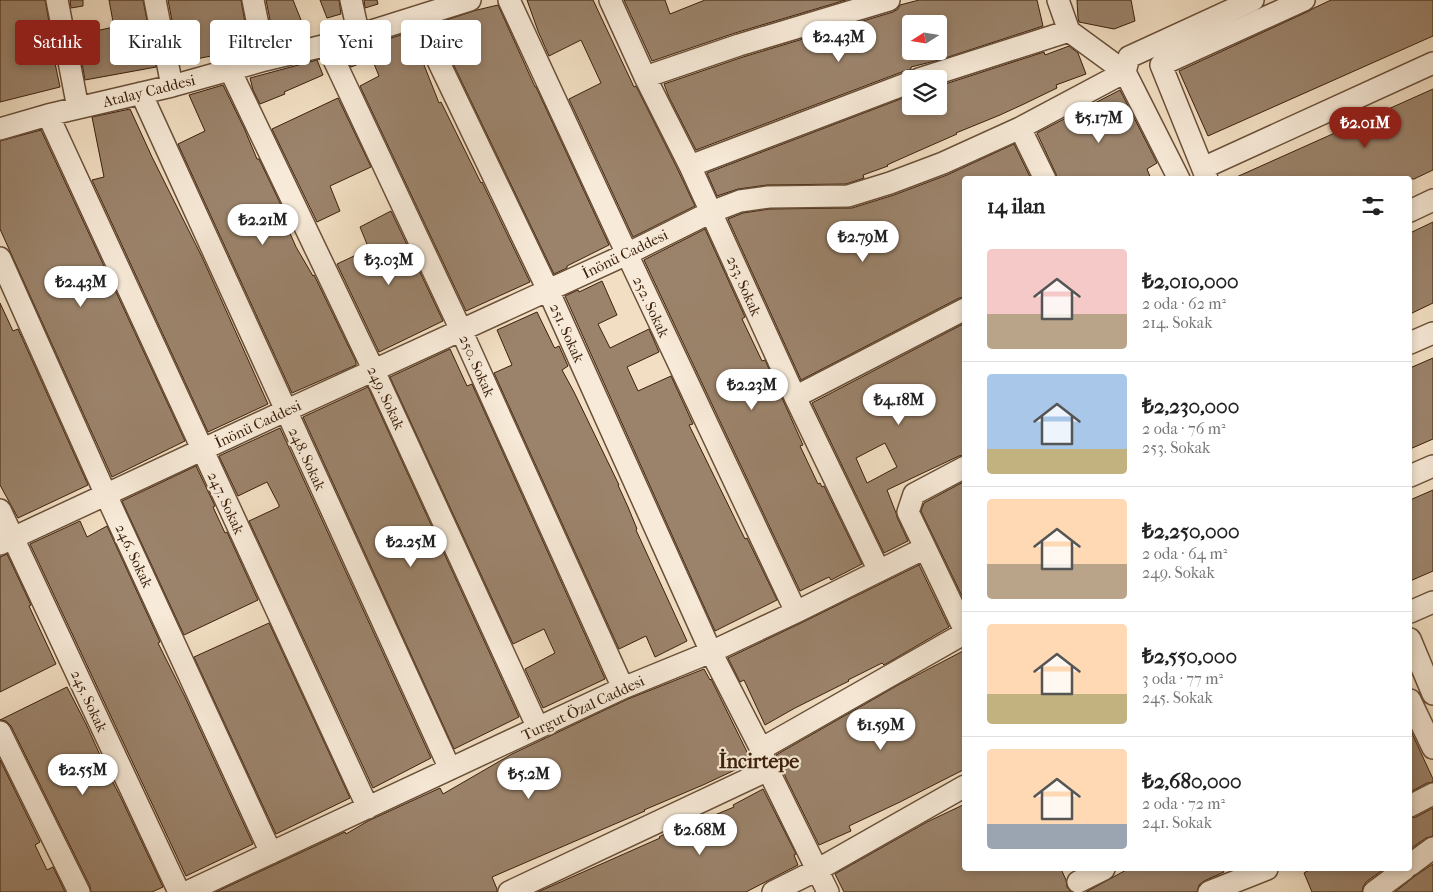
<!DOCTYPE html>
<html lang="tr">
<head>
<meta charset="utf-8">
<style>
  :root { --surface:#fff; --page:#f6f6f6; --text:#222; --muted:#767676; --line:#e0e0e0; --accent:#8f2418 }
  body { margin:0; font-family:"IM FELL French Canon",serif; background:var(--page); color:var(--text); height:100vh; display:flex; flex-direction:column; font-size:19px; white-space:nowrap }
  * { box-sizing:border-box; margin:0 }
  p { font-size:16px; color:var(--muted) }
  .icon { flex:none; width:28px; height:28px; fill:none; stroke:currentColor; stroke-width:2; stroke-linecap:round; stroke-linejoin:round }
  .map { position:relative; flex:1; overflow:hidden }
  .details { position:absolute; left:962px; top:176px; width:450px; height:695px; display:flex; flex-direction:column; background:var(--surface); border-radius:5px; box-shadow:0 2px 8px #0003 }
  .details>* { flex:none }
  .banner { position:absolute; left:15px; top:20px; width:475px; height:45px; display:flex; gap:10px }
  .needle { width:32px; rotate:258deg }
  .fabs { position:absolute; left:902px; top:15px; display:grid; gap:10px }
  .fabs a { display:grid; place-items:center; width:45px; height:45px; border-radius:5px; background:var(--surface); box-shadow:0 2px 8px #0003; font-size:25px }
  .price { position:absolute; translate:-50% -42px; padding:0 11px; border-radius:18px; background:#fff; color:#222; font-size:16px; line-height:32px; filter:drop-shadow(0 1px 2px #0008) }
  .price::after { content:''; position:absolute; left:50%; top:30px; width:15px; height:11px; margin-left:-8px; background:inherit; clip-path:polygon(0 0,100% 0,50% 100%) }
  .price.active { background:var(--accent); color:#fff }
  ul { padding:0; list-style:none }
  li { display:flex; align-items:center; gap:15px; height:125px; padding:0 25px }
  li+li { border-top:1px solid var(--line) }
  li span { display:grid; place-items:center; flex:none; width:140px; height:100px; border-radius:5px; color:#555 }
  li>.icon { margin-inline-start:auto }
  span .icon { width:60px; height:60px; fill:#fffc; stroke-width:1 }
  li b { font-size:21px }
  h2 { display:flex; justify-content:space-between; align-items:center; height:60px; padding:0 25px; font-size:21px }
  .chip { padding:0 18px; border-radius:5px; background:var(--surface); box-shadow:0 2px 8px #0003; font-size:18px; line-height:45px }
  .chip.active { background:var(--accent); color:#fff }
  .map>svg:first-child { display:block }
  .building { fill:#9b836b; stroke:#3c200b; fill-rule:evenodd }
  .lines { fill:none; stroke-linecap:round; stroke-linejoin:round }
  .minor-casing { stroke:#6a5039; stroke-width:24 }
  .minor { stroke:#f7ead8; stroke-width:21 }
  .labels { text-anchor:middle; stroke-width:4.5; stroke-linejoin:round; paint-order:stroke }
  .street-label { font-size:15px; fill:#3c200b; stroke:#f7ead8 }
  .district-label { font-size:20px; font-weight:bold; fill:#3c200b; stroke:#f7ead8 }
</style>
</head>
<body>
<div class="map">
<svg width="1433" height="892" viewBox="0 0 1433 892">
  <rect width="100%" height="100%" fill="#f2dfc3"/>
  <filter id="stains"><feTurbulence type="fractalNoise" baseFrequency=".004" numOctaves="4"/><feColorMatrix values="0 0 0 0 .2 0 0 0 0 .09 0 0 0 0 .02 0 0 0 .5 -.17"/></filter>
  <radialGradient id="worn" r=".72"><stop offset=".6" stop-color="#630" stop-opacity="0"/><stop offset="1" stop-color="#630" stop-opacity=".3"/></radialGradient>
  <path class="building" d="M0 0H45L54 49H52L60 87 0 102Z
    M70 0H83V6L71 8Z
    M109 0H143L156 67 85 80 77 35 114 27Z
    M168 0H241L250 51 228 56 227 53 180 62Z
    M266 0H293L305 30 274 40Z
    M320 0H339L341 14 327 18Z
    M364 0H377L378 4 365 8Z
    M527 0H593L634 87 636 86 676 166 695 206 633 237 569 99 601 83 581 40 549 56 538 31Z
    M624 0H665L670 14 705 0H846L735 33 652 61Z
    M919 0H1037L1043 26 939 60 911 67V70H907L696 150 669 97 664 84 743 57 893 12 898 9 900 5ZM911 24H939V51H911Z
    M1077 0H1131L1135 21 1114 29 1079 22 1078 18Z
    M1331 0H1433V36L1208 136 1179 71 1309 11 1314 8Z
    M498 5 535 87H536L609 245 567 266V268L554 274 434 24 477 10Z
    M407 33 424 65 439 103 441 102 481 183 482 182 530 282 466 311 360 86 379 76 372 59 351 67 344 53Z
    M1069 46 1078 53 1086 74 1056 85 1057 88 1024 104 1000 115 956 133 957 134 907 156 887 165 888 166 863 175 864 178 846 184 767 185 738 189 717 196 707 173 911 95V106H939V86L1044 52 1045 55Z
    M317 60 323 75 284 92 285 94 260 104 253 90 250 78Z
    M223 85 244 128 257 159H259L293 230 289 231 296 247 313 276 314 275 356 362V365L292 393 178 144 205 131 189 95Z
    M1433 89V170L1414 179H1232Z
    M1120 90 1157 163 1147 169 1151 179H1057L1056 174 1037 133Z
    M338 98 371 167 330 186 340 211 317 222 272 129Z
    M130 109 152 157 202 257 268 404 208 432 92 180 104 177 92 117Z
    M41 130 185 441 112 477 0 229V141Z
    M1014 144 1031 179H965V297L959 298 801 380 728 219 743 213 770 209 852 208 894 195 947 175Z
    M391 211 443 321 379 352 337 264 369 249 360 227Z
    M1433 222V303L1410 314V233Z
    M705 229 745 317 742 319 762 361 765 360 803 445 800 446 818 484 820 483 822 487 824 486 862 564 831 580 829 577 800 591 644 260Z
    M602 281 617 315 598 324 610 348 649 329 659 352 627 367 638 391 671 376 693 424 689 425 739 527 745 539 747 538 777 600 715 631 565 296 578 290 579 292Z
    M0 303 13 331 18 329 88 485 18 518 0 485Z
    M537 312 554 347 555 348 559 346 568 366 562 370 574 392 619 485H618L628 507 637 529 636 530 687 641 655 657 646 636 619 649 494 373 512 365 497 330Z
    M965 323V455L959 456 887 490 896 513 897 517 908 541 884 553 812 403ZM885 443 897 467 867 483 856 458Z
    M450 349 467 386 472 384 605 679 543 708 525 669 555 653 544 629 513 644 390 377Z
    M1433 358V439L1410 449V368Z
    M368 387 519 717 454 749 303 417Z
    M280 428 431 758 373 788 249 521 279 507V505L267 482 238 496 219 456Z
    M196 466 215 506 213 507 225 533 227 532 258 600 184 635 122 501Z
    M965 481V602L921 511 924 503Z
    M1433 490V571L1410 581V500Z
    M80 521 87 537 107 526 160 642 158 643 185 697 253 844 186 876 30 544Z
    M7 554 31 605 29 606 56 664 0 692V557Z
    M919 565 949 627 884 665 882 663 848 680 849 681 795 708 765 725 744 680 740 682 728 658 801 623Z
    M269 623 350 798 276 834 194 657Z
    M965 647V769L900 802 849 826 851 831 819 845 786 778 776 755 900 684 963 651 962 649Z
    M704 669 710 680 711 679 752 762 703 785 644 810 645 811 492 877 497 889V892H216L345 832 346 834 368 821 440 788 443 794 512 754 628 699Z
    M67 687 86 724 100 755H99L121 798 163 887 152 892H91L90 886 11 726 6 721 0 720Z
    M1410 729 1433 779V782L1427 783 1410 792Z
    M0 760 40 842 35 845 47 870 53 867 65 892H0Z
    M763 789 796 854 794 855 798 865 746 892H538L660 838 659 837 678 827V828L709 815 710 817 734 807 733 805Z
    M965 804V869H1061L1066 880 1067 887 1071 892H844L835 874 927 822Z
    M1433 808V836L1426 838 1410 849V818L1416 817Z
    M1433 864V892H1395L1415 876Z
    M1128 869H1222L1224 872 1204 881 1199 885 1197 892H1086Z
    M1311 869H1384L1366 882 1363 887 1362 892H1312L1304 873Z"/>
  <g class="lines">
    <defs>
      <path id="minor" d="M57 0 78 108
        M155 0 172 86
        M253 0 265 60
        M351 0 359 36
        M509 0 627 254 796 612
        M610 0 645 77 690 166 795 397 879 571
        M1058 0 1069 31 1125 72 1179 179
        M417 17 548 290 711 652 761 749 768 770 828 892
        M327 45 461 330 623 688
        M230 70 374 371 538 728
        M645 77 739 45 889 0
        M919 79 1069 31
        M141 93 450 769
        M48 115 368 808
        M1020 128 1045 179
        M0 129 48 115 172 86 265 60 327 45 470 0
        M690 166 911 82
        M1203 168 1433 63
        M1207 179 1161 65 1304 0
        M1410 211 1433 200
        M0 258 106 495 271 853
        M1410 343 1433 333
        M795 397 965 309
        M965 467 914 494 908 512 965 631
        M1410 476 1433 466
        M0 510 179 892
        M0 544 285 411 627 254 711 212 740 201 769 197 848 196 890 183 943 163 1020 128 1125 72 1129 57 1253 0
        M1410 612 1433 602
        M1410 639 1433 694
        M1410 700 1433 748
        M0 732 79 892
        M761 749 965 633
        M1410 806 1433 794
        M1410 865 1433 848
        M1078 882 1104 869
        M187 892 623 688 711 652 796 612 925 548
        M509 892 768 770
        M773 892 817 870 965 786
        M1209 892 1267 869
        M1374 892 1405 869"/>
    </defs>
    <use href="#minor" class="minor-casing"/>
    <use href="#minor" class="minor"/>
  </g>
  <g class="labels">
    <g class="street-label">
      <text transform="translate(149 91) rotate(-14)" y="5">Atalay Caddesi</text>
      <text transform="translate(625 254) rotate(-26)" y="5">İnönü Caddesi</text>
      <text transform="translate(744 286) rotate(66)" y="5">253. Sokak</text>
      <text transform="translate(651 307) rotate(65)" y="5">252. Sokak</text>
      <text transform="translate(567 333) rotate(66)" y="5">251. Sokak</text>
      <text transform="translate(477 366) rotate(66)" y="5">250. Sokak</text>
      <text transform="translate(386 398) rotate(65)" y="5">249. Sokak</text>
      <text transform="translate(258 424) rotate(-25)" y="5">İnönü Caddesi</text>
      <text transform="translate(307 459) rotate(65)" y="5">248. Sokak</text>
      <text transform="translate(226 503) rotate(65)" y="5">247. Sokak</text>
      <text transform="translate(134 556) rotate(65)" y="5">246. Sokak</text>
      <text transform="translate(89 701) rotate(65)" y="5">245. Sokak</text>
      <text transform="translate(583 708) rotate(-25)" y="5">Turgut Özal Caddesi</text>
    </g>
    <g class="district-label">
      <text x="759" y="768">İncirtepe</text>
    </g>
  </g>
  <rect width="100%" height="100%" filter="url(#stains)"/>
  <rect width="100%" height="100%" fill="url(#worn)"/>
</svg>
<div class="fabs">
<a><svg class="needle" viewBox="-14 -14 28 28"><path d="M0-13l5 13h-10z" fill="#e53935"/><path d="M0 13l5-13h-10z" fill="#767676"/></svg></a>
<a><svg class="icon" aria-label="layers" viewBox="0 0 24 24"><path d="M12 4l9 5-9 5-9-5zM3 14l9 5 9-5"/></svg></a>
</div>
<b class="price" style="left:839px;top:63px">₺2.43M</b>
<b class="price" style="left:1099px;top:144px">₺5.17M</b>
<b class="price active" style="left:1365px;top:149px">₺2.01M</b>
<b class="price" style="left:263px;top:246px">₺2.21M</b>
<b class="price" style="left:863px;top:263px">₺2.79M</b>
<b class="price" style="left:389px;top:286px">₺3.03M</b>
<b class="price" style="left:81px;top:308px">₺2.43M</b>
<b class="price" style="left:752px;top:411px">₺2.23M</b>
<b class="price" style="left:899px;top:426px">₺4.18M</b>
<b class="price" style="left:411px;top:568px">₺2.25M</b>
<b class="price" style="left:881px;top:751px">₺1.59M</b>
<b class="price" style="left:83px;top:796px">₺2.55M</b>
<b class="price" style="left:529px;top:800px">₺5.2M</b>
<b class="price" style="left:700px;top:856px">₺2.68M</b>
<div class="banner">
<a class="chip active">Satılık</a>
<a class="chip">Kiralık</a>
<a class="chip">Filtreler</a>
<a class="chip">Yeni</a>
<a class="chip">Daire</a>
</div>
<section class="details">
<h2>14 ilan<svg class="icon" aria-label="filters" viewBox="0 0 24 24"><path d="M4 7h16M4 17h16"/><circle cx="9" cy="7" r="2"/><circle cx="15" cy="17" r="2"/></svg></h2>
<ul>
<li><span style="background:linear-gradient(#f6c9c9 65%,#b9a48a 0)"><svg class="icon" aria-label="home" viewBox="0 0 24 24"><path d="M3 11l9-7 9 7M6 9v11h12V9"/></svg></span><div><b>₺2,010,000</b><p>2 oda · 62 m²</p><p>214. Sokak</p></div></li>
<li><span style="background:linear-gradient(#a9c7e8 75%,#c2b280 0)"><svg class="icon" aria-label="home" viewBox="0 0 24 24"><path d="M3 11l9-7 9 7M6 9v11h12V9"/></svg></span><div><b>₺2,230,000</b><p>2 oda · 76 m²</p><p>253. Sokak</p></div></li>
<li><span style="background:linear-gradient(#ffd9b3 65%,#b9a48a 0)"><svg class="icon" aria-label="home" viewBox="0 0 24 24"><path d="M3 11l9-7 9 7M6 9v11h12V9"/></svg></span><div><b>₺2,250,000</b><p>2 oda · 64 m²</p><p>249. Sokak</p></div></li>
<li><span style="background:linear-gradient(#ffd9b3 70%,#c2b280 0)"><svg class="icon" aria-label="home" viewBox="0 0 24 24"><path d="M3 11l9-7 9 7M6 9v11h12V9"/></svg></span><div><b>₺2,550,000</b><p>3 oda · 77 m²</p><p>245. Sokak</p></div></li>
<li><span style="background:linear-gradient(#ffd9b3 75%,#9aa5b1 0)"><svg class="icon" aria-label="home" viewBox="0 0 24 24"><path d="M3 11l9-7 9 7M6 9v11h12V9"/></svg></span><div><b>₺2,680,000</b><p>2 oda · 72 m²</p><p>241. Sokak</p></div></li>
</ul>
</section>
</div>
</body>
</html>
